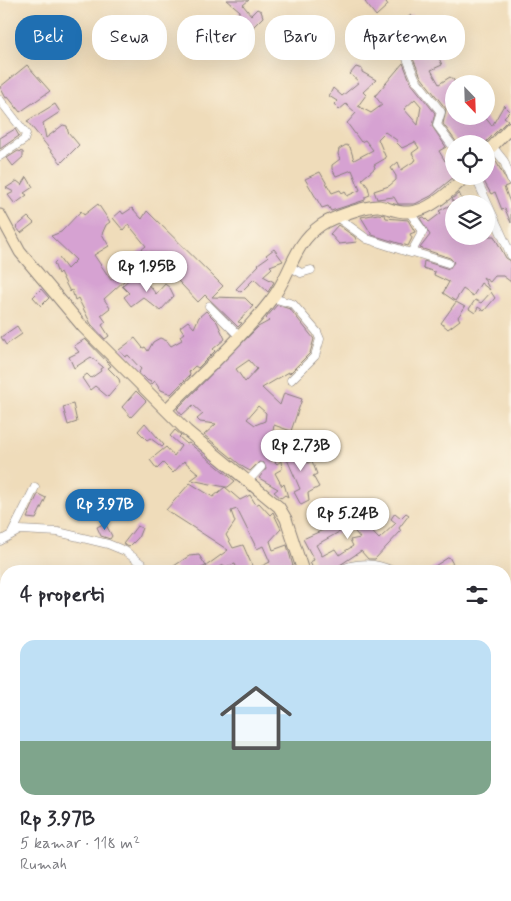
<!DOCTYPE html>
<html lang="id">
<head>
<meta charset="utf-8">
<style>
  :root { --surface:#fff; --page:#f7f7f7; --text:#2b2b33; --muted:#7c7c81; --line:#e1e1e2; --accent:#1f6fb2 }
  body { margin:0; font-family:Mynerve,sans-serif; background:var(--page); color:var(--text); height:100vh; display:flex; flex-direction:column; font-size:19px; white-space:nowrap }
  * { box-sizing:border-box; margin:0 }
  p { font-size:16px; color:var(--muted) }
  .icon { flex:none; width:28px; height:28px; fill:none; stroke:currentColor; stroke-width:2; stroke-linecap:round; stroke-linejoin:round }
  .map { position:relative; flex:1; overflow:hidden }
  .side { position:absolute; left:0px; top:565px; width:511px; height:336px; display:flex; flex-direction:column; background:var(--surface); border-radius:20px 20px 0 0; box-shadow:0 5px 20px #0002 }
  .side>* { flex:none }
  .hud { position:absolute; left:15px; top:15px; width:481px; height:45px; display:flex; gap:10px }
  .needle { width:32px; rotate:157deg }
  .tools { position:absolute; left:445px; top:75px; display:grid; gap:10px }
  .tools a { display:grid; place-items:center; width:50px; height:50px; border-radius:50%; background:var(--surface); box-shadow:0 5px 20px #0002; font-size:25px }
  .price { position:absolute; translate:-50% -42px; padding:0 11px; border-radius:18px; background:#fff; color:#222; font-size:16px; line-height:32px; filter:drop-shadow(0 1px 2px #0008) }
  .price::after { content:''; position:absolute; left:50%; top:30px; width:15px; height:11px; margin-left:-8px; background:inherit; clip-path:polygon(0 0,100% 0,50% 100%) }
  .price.current { background:var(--accent); color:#fff }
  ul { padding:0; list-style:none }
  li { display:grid; align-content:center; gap:10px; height:265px; padding:0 20px }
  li+li { border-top:1px solid var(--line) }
  li span { display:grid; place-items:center; height:155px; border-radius:15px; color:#555 }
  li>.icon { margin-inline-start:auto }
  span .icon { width:90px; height:90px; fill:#fffc; stroke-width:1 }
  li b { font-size:21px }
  h2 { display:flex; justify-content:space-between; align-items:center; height:60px; padding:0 20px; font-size:21px }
  .tag { padding:0 18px; border-radius:20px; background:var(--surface); box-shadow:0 5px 20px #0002; font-size:18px; line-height:45px }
  .tag.current { background:var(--accent); color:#fff }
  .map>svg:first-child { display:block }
  .building { fill:#d6a2d2; fill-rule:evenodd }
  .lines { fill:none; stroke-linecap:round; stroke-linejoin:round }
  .street-casing { stroke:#887f7a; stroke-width:9 }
  .secondary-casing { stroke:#887f7a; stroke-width:13 }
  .street { stroke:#fff; stroke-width:8 }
  .secondary { stroke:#f9e7c3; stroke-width:11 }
</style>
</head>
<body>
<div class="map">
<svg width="511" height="901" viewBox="0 0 511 901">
  <rect width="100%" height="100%" fill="#fcf5e5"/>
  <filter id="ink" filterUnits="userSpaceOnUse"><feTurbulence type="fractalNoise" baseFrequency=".02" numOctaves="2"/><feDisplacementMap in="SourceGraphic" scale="10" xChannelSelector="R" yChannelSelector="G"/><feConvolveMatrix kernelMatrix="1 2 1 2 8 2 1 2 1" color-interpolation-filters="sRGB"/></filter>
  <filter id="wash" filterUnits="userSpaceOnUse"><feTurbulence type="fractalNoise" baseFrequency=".0096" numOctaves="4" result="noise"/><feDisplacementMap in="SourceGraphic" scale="20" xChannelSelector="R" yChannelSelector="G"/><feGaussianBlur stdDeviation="1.12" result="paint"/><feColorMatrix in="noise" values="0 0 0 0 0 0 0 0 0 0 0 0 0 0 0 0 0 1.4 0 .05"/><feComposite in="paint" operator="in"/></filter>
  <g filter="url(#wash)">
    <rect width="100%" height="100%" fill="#efdcba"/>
    <g id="blocks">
      <path class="building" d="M227 0H249L243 5 251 15 257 9 261 11 263 17 253 27 245 22 238 12 240 11Z
        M369 0H385L388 5 376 16 365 2Z
        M411 15 425 30 432 26 441 36V42L444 48 436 51 442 65 431 70 439 84 450 77 454 80V116H463L470 124 478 116H484L492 126 504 105 510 111 504 117 508 120 484 144H476L470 139 463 144 460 141 457 143 443 124 446 109 421 77 410 52 419 47 413 40 417 38 403 21Z
        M403 63 411 83 435 113 432 126 446 147 439 151 445 161 454 155 455 176 431 196 415 204H398L394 197 377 199 374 191 389 186 396 180V176L391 168 398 162 401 170 416 160 412 153 419 148 415 142 402 148 396 142 398 141 385 132 378 139 386 158 374 165 375 168 362 179 368 187 370 195 365 197V200L331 211 328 206 322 208 305 179 320 172 332 193 340 190 342 193 345 191 347 196 360 190 352 170 336 176 332 169V165L340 159 338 154 339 149 346 145 350 147 354 160 373 150 365 140 361 142 347 123 356 113 346 104 339 110 334 104 337 101 329 96 333 88 342 96 359 82 350 74 356 67 362 69V72L376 80 363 92 366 95 358 106 371 113 382 105 375 96ZM415 99 421 106 418 125 404 109Z
        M27 65 50 91 20 112 8 97 6 98 0 87Z
        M55 104 60 112 43 123 46 138 63 125 67 126 68 132 79 145 61 163 27 121Z
        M15 129 19 136 0 149V138Z
        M18 151 23 152V157L13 166 7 158Z
        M493 156 509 185 504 187 511 205V223L505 209 502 210 495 192 491 194 481 176H486V160Z
        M27 177 33 187 24 193 27 195 15 204 8 195 14 192 6 188 17 181 22 185Z
        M459 193 464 204 454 203V236H494L506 258 511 261V282L503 276H495L490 282 483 277 490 290 481 283 473 296 463 289 455 301 443 293 449 282 434 275 435 272 423 268 424 261 449 269 454 262 450 258 420 248 430 235 420 218 424 217 429 222 441 213 439 211 454 203 452 199Z
        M98 204 110 222 106 225 102 234 109 246 94 255 111 280 119 276 124 281 104 299 110 308 101 315 106 322 102 325 109 336 105 339 91 324 78 298 75 300 72 290 70 292 60 272 58 274 54 263 59 258 67 269 76 260 51 236 61 232 81 211 84 215Z
        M132 208 142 219 147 211 223 286 212 297 245 298 253 306 238 322 242 323 238 327 205 295 198 302 151 252 131 267 127 261 146 246 128 224 123 230 113 218 121 211 123 214Z
        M378 214 385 215 386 218 408 220 415 232 410 234 412 238 408 246 372 235 361 217Z
        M28 217 34 223 21 233 16 227Z
        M338 225 355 237 357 242 339 244 330 234Z
        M274 249 283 261 270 266 272 268 263 276 274 282 268 292 254 279 241 292 236 289 259 265 258 264 268 257 266 255Z
        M136 273 142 277 156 294 165 284 170 288 174 296 160 311 143 297 131 306 124 297 129 293 122 286Z
        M41 289 49 298 41 306 33 297Z
        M491 292 495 298 484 311 478 307 475 313 469 309 475 300 481 303Z
        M456 302 465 307 458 317 460 320 448 329 441 323Z
        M277 305 290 309 314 339 310 353 289 374V372L262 388 280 405 284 393 302 399 291 431 274 425 269 456 277 464 281 461 282 469 275 473 282 486 284 484 288 497 285 495 281 498 274 492 278 489 259 478 266 469 264 463 259 462 250 471 243 467 204 435 216 424 200 422 197 419 203 414 193 405 182 415 177 409 258 327 269 321 266 318ZM249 360 257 369 245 382 236 369ZM258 406 266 413 265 421 255 425 247 419Z
        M206 311 217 322 225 339 213 349 215 351 198 368 195 366 189 372 190 375 171 394 161 390 155 381 152 384 150 380 148 381 139 372 141 369 128 355 125 357 119 350 135 338 143 348 145 347 148 351 153 342 160 338 167 341 171 346 182 340 180 336 184 333 180 327 188 321 194 328 199 317Z
        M17 326 22 334 6 345 1 337Z
        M85 339 111 366 108 368 119 379 120 383 108 397 95 386 90 390 82 378 87 374 91 378 101 371 100 369 103 367 91 357 74 368 69 357 79 352 74 346Z
        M136 391 146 401 131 417 122 407Z
        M73 404 77 422 68 425 63 407Z
        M145 423 164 445 162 447 150 438 147 440 138 431Z
        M175 430 181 435 179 437 187 444 189 443 235 481 228 487H225L240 500 250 495 256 505 259 503 270 515 273 512 281 529 270 541 273 550 287 545 293 566 282 571H272L271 568 265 571H238L235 564 225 567 224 565 211 571 206 566 228 550 166 510 190 483 213 497 225 487 191 480 199 474 184 461 173 473 163 463 157 469 150 460 166 447 174 456 181 446 170 436ZM237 509 257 549 263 546 270 562 254 570 243 545 233 548 226 535 235 522 231 511Z
        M289 437 296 461 303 458 308 463 312 461 317 474 313 476 319 487 308 493 309 501 301 505 294 492 300 489 279 441Z
        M38 494 46 498 36 519 27 518Z
        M328 500 341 531 316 545 322 556 335 549 339 555 353 546 350 540 360 538 348 523 357 516 379 539 396 523 391 519 395 513 401 518 406 513 409 515 399 528 401 531 375 559H368L361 551 331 571H314L310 562 314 560 303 539 323 530 317 516 322 514 319 504Z
        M375 507 380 513 383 510 387 514 378 523 366 516Z
        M105 523 112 536 110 539 101 536 97 527Z
        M137 526 142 528 138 538 129 547 123 544Z
        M199 555 206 566 194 571H178L174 566 189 556Z
        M449 557 453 564 441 571H427Z
        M0 809 6 813 5 838 0 835Z
        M249 895V901H212V896Z"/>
    </g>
  </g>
  <g filter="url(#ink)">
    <use href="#blocks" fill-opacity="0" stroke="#887f7a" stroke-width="1"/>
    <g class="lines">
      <defs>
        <path id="street" d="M403 49 416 80 441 112 437 125 454 148
          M492 146 504 161 511 180
          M0 156 24 140 26 134 0 100
          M475 176 511 255
          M337 217 367 239 411 253 423 231 410 213
          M413 252 448 263
          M289 266 301 273 311 270
          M273 298 293 304 317 332 320 339 315 356 291 380
          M209 306 238 335
          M248 481 261 467
          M12 533 35 487
          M0 541 20 530 58 532 108 544 125 551 151 571
          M339 571C356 561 376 563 393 571
          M505 603 511 599
          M505 631 511 627
          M505 713 511 705
          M0 800 6 807
          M0 841 6 849
          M0 879 6 874
          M185 895 186 901
          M447 895 453 901
          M152 901 154 895"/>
        <path id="secondary" d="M486 153 511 127
          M0 215 20 252 83 327 187 431 279 507 286 519 303 571
          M166 410C200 375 242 338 271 300 292 274 292 245 321 225 331 218 367 205 379 206 389 208 398 213 409 212 429 212 452 190 466 176
          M505 733 511 738"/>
      </defs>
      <use href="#street" class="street-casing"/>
      <use href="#secondary" class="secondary-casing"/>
      <use href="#street" class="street"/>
      <use href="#secondary" class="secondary"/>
    </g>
  </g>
</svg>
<div class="tools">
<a><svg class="needle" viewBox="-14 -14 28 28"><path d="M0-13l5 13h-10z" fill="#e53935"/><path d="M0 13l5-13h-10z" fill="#7c7c81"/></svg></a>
<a><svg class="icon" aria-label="locate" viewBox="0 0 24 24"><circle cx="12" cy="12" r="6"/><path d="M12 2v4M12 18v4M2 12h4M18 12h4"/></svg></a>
<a><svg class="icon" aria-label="layers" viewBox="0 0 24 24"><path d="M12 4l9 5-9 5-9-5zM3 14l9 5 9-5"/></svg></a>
</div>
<b class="price" style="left:147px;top:293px">Rp 1.95B</b>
<b class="price" style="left:301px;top:472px">Rp 2.73B</b>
<b class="price current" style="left:105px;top:531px">Rp 3.97B</b>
<b class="price" style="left:348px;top:540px">Rp 5.24B</b>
<div class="hud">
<a class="tag current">Beli</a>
<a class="tag">Sewa</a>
<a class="tag">Filter</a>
<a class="tag">Baru</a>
<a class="tag">Apartemen</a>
</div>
<section class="side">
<h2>4 properti<svg class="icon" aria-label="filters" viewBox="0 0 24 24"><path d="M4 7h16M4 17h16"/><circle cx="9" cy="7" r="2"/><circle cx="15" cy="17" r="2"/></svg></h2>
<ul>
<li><span style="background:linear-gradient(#bfe0f5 65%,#7fa58c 0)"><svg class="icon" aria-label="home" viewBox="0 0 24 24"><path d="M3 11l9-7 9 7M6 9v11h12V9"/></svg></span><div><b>Rp 3.97B</b><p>5 kamar · 118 m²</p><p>Rumah</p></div></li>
</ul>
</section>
</div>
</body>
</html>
